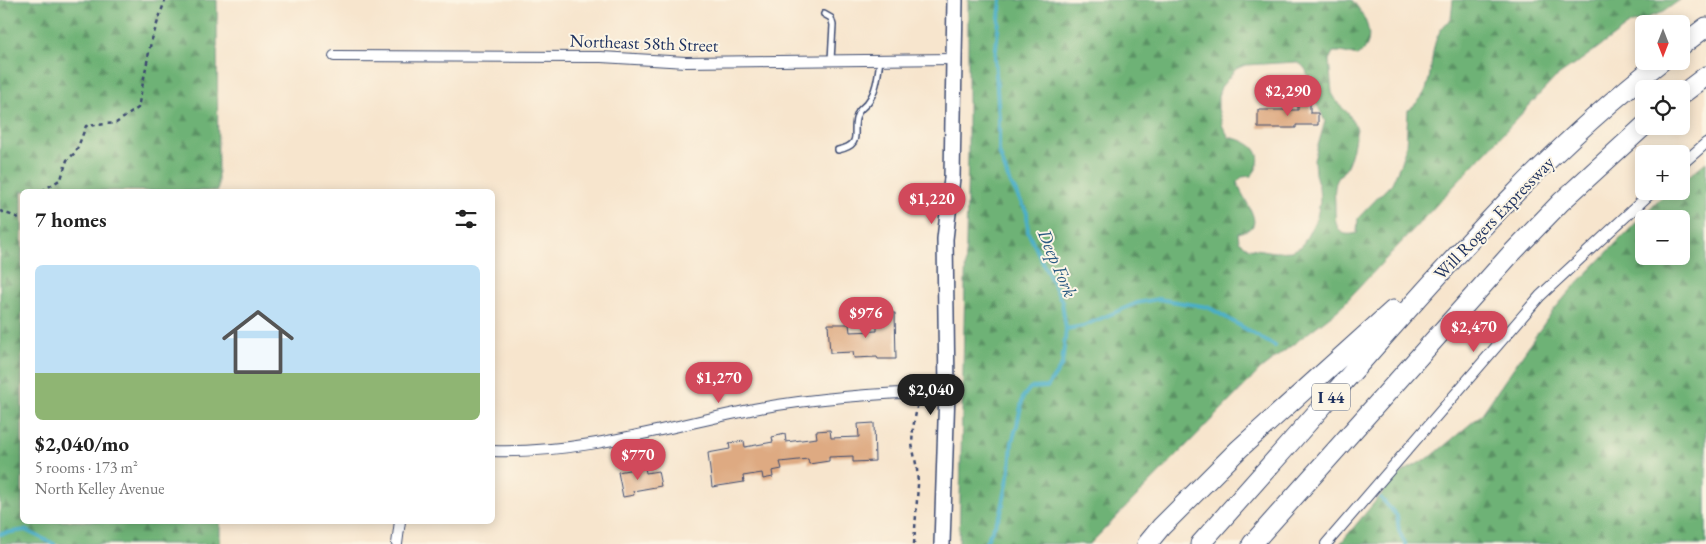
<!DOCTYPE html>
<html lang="en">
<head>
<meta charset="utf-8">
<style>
  :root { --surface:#fff; --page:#f2f2f2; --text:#222; --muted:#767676; --accent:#d1495b }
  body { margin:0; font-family:"EB Garamond",serif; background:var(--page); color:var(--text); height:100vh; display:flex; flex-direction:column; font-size:19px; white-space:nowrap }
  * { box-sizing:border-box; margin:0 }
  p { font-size:16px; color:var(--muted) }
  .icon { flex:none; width:28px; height:28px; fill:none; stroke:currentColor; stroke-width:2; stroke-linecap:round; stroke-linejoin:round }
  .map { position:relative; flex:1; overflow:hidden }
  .details { position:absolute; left:20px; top:189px; width:475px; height:335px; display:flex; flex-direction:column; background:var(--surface); border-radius:8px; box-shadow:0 2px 12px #0003 }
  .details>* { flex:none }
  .needle { width:32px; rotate:180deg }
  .buttons { position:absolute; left:1635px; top:15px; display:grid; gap:10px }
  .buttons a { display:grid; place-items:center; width:55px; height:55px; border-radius:8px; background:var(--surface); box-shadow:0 2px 12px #0003; font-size:25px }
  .price { position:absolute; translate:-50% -42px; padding:0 11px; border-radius:18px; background:var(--accent); color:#fff; font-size:16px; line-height:32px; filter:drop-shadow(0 1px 2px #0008) }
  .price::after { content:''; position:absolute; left:50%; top:30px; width:15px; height:11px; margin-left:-8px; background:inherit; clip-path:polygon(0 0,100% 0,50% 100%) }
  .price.current { background:#222; color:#fff }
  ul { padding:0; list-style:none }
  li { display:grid; align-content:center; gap:10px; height:265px; padding:0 15px }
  li span { display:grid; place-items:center; height:155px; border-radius:8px; color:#555 }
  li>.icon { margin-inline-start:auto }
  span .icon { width:90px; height:90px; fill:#fffc; stroke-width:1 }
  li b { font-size:21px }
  h2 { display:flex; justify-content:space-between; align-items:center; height:60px; padding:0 15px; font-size:21px }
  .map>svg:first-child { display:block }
  .forest { fill:url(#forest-firs); stroke:#44706a; fill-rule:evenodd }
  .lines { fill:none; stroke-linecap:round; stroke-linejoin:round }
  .stream { stroke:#48aec7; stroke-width:4 }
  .building { fill:#deaa82 }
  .lane-casing { stroke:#3c4a6f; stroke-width:8 }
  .street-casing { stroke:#3c4a6f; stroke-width:12 }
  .secondary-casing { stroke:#3c4a6f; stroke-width:18 }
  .highway-casing { stroke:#3c4a6f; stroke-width:21 }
  .path { stroke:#3c4a6f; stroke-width:2.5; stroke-dasharray:4 4; stroke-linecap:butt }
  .lane { stroke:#fff; stroke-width:5 }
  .street { stroke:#fff; stroke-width:10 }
  .secondary { stroke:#fff; stroke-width:15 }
  .highway { stroke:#fff; stroke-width:19 }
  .labels { text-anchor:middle; stroke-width:4; stroke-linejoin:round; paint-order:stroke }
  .shield { fill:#fcf5e5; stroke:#5e6a86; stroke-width:1 }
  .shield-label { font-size:16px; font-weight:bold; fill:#1b2f5e }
  .street-label { font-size:18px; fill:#1b2f5e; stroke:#fcf5e5 }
  .water-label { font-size:19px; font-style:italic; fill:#2b5b83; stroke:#fcf5e5 }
</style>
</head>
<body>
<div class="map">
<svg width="1706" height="544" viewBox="0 0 1706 544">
  <defs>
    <pattern id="forest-firs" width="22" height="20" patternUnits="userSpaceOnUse" patternTransform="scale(1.25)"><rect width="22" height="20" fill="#6eb276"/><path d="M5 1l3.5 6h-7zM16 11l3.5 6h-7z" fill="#5a9164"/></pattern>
  </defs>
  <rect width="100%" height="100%" fill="#fcf5e5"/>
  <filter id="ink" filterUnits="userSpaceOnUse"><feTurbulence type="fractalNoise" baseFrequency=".02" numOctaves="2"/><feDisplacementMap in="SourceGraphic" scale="10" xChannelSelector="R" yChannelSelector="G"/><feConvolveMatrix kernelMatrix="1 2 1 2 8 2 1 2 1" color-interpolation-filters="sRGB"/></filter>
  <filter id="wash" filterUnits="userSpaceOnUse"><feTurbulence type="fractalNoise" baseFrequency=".0096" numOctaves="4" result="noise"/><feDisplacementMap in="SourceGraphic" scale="20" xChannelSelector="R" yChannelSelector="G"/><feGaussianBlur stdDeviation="1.12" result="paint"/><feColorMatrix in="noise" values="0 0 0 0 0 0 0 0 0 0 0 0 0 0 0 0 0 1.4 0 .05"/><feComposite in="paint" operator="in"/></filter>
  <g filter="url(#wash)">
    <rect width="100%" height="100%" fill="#f7e5cd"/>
    <path class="forest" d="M0 0H217L218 191H22V521H220V544H0Z
      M968 0H1352C1366 16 1379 42 1357 56L1341 52H1333L1329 60 1332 93 1339 105 1348 113 1357 129C1354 140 1353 153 1348 163 1345 172 1336 177 1335 187 1334 193 1335 201 1335 207 1335 223 1336 239 1357 233L1358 218 1392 183 1400 165 1406 146 1408 110C1416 104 1424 97 1427 86 1435 62 1428 37 1451 19L1453 0H1680L1663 12 1630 24 1584 58 1555 78 1338 310 1261 369 1090 544H959L968 153ZM1296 62 1302 65 1306 70 1313 96 1325 121 1314 160 1315 174 1319 187 1320 202 1317 217 1302 246 1292 251 1275 252 1249 248 1239 241 1238 233C1243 231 1249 230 1252 227 1260 218 1240 194 1237 182L1242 177 1251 176C1262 164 1262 150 1245 142 1240 139 1234 139 1229 137L1223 127 1218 109V96L1221 87 1236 69 1245 65Z
      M1706 162V544H1340L1393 480 1406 470 1432 456 1481 415 1552 312 1569 292 1655 203 1669 191H1681V182ZM1644 219H1681V256H1644Z"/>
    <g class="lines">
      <path class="stream" d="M1066 329 1083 326 1137 303 1158 299 1208 307 1275 346
        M1381 498 1397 516 1399 531 1405 544
        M0 534 25 530 54 544
        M985 544 1001 513 1010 469 1012 442 1017 425 1023 397 1030 388 1047 387 1062 365 1066 329 1062 302 1028 232 1027 213 1008 178 999 152V119L995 58 1001 0"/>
    </g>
    <g id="blocks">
      <path class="building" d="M1298 100H1310V113H1318V125H1296V128H1258V110H1298Z
        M877 313H895L896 359H878L877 357 854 358 853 352 830 353 828 324H849L850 332 877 331Z
        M874 423 875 461 853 462V456L829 457V461L809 464 808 459 780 462 782 469 772 471 773 477 763 479 762 473 743 476 744 482 712 487 708 453 730 449 729 443 744 441 745 447 773 442 772 437 785 434 786 442 817 438 816 431 830 430 831 438 859 437 858 424Z
        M645 467 646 473 658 471 661 486 633 491 634 495 623 497 618 472Z"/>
    </g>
  </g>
  <g filter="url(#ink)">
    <use href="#blocks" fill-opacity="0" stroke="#3c4a6f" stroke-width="1"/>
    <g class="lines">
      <defs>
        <path id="lane" d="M824 14 831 18 833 25 831 60
          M838 150C866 144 849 131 858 113 860 109 865 106 868 102 877 90 878 74 880 60"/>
        <path id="street" d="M334 56 601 57 686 62 954 59
          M1681 165 1706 143
          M492 451C583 454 667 427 754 409 818 397 882 393 947 391
          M397 544 400 521
          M1326 544 1540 296 1653 191"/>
        <path id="secondary" d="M942 544 947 391 945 239 952 178 955 0"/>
        <path id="highway" d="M1681 46 1706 27
          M1681 95 1706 76
          M1147 544 1161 527 1239 449 1393 310
          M1200 544C1263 474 1325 403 1388 332 1473 236 1559 140 1662 61
          M1252 544 1509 256 1561 202 1644 126"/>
      </defs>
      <use href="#lane" class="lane-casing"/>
      <use href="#street" class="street-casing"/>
      <use href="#secondary" class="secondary-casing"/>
      <use href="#highway" class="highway-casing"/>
      <path class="path" d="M42 191 61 179 67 160 76 152 86 126 116 123 138 108 151 42 165 0
        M0 211 22 219
        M914 544 918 485 917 469 912 444 913 428 918 402"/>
      <use href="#lane" class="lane"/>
      <use href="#street" class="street"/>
      <use href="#secondary" class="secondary"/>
      <use href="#highway" class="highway"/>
    </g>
  </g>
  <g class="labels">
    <rect class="shield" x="1312" y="383.5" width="38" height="27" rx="4"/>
    <g class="shield-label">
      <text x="1331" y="403">I 44</text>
    </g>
    <g class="street-label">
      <text transform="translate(644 43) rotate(2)" y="6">Northeast 58th Street</text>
      <text transform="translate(1494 218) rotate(-46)" y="6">Will Rogers Expressway</text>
    </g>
    <g class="water-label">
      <text transform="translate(1058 263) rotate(67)" y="7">Deep Fork</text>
    </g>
  </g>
</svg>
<div class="buttons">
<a><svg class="needle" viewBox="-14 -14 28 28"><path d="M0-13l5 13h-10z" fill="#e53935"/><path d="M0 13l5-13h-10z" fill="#767676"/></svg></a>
<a><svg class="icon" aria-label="locate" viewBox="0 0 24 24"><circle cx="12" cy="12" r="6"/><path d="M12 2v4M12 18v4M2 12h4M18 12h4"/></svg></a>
<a>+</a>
<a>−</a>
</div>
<b class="price" style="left:1288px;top:117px">$2,290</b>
<b class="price" style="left:932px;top:225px">$1,220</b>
<b class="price" style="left:866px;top:339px">$976</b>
<b class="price" style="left:1474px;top:353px">$2,470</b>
<b class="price" style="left:719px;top:404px">$1,270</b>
<b class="price current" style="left:931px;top:416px">$2,040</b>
<b class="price" style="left:638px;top:481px">$770</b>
<section class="details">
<h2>7 homes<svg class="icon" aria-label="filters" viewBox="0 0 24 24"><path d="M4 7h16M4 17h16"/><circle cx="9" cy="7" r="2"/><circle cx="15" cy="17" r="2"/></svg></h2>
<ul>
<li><span style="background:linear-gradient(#bfe0f5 70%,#8fb573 0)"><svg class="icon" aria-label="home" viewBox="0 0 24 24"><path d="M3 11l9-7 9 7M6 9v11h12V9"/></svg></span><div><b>$2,040/mo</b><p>5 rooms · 173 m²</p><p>North Kelley Avenue</p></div></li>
</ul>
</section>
</div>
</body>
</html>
